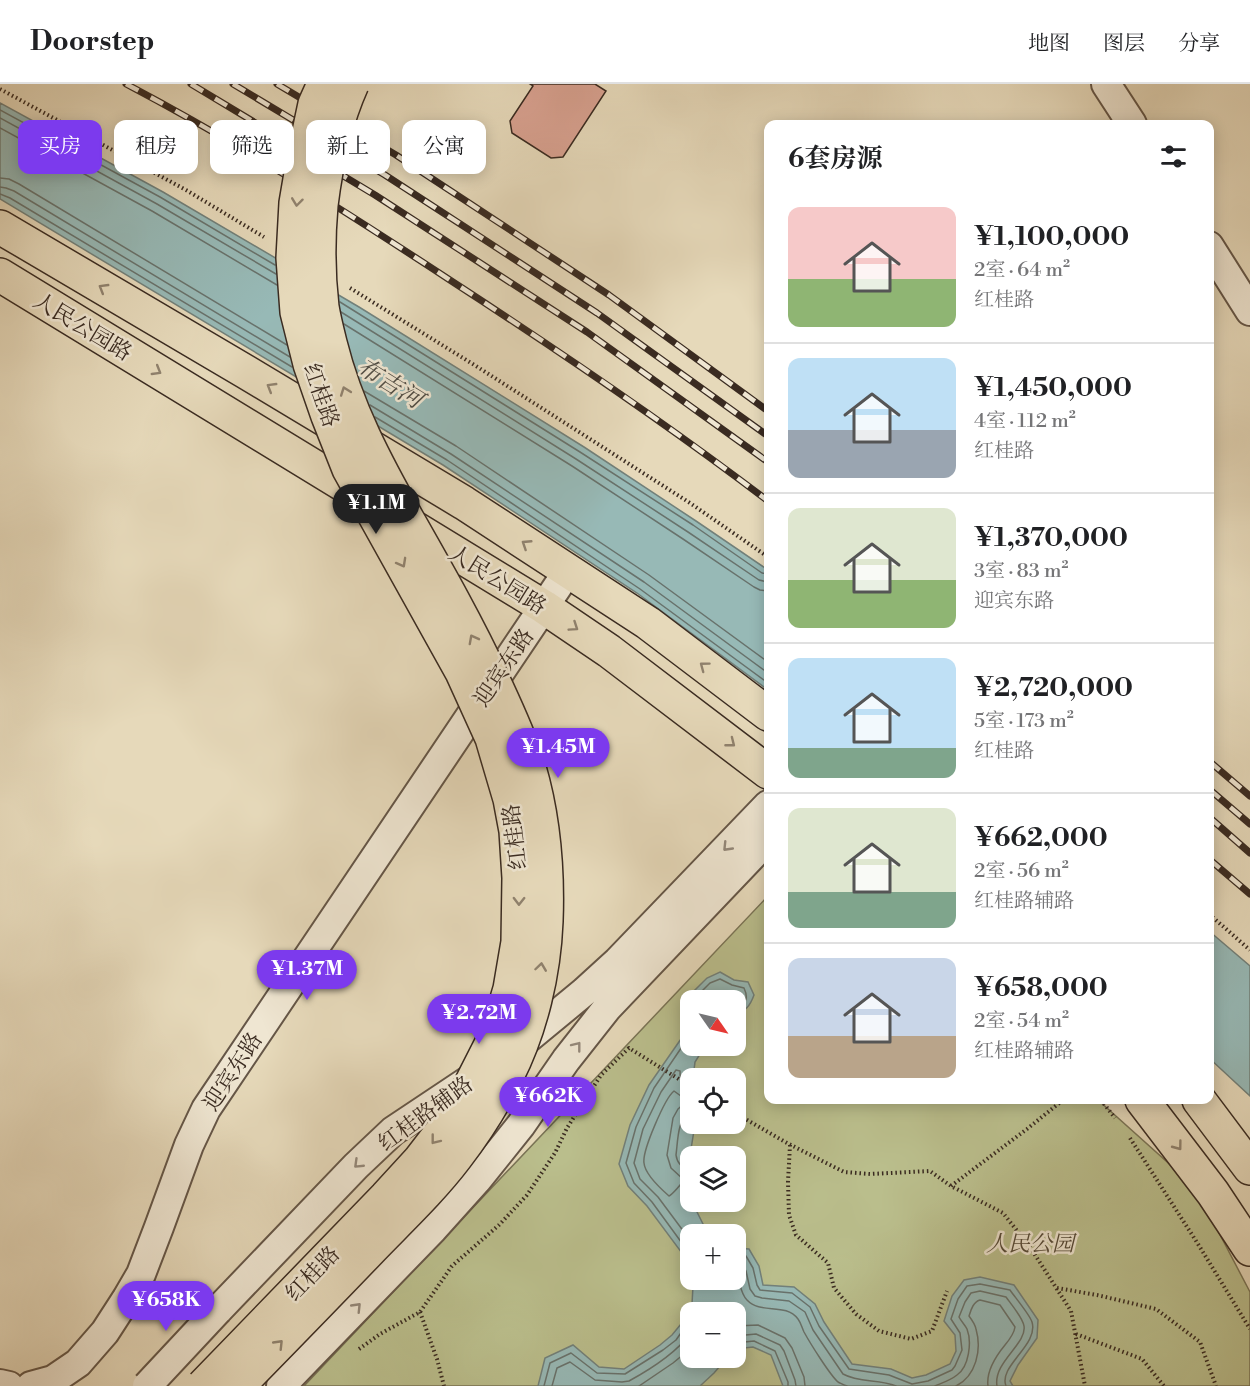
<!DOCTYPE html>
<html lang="zh">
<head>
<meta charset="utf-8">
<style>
  :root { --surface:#fff; --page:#f2f2f2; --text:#202124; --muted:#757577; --line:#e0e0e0; --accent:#7c3aed }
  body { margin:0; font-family:"Libre Bodoni","Noto Serif SC",serif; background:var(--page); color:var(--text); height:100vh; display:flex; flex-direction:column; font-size:22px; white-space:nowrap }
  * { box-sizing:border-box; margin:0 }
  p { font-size:20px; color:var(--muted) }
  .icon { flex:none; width:33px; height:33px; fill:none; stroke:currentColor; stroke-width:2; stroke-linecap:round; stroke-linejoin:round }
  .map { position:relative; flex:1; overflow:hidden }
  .details { position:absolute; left:764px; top:36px; width:450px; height:984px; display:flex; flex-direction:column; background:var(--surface); border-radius:12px; box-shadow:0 3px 15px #0003 }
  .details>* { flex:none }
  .hud { position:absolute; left:18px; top:36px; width:570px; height:54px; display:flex; gap:12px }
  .needle { width:39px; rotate:124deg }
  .buttons { position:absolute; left:680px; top:906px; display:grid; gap:12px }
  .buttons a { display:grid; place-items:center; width:66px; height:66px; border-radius:12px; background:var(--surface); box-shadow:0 3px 15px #0003; font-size:30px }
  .price { position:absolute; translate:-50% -51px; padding:0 14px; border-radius:21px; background:var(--accent); color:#fff; font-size:20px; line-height:39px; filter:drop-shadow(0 2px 3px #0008) }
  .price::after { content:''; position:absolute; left:50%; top:36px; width:18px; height:14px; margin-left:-9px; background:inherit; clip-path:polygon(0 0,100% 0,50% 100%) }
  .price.active { background:#222; color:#fff }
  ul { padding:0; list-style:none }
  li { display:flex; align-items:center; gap:18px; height:150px; padding:0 24px }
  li+li { border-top:2px solid var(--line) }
  li span { display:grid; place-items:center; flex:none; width:168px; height:120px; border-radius:12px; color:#555 }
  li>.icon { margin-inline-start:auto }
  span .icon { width:72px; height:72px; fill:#fffc; stroke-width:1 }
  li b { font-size:26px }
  h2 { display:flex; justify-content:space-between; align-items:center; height:72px; padding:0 24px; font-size:26px }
  .chip { padding:0 21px; border-radius:12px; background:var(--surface); box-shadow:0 3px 15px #0003; font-size:21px; line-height:54px }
  .chip.active { background:var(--accent); color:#fff }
  header { display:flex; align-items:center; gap:36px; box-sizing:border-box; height:84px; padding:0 30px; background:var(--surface); border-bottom:2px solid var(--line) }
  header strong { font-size:28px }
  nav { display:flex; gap:33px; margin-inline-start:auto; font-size:21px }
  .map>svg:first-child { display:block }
  .green { fill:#babe8c; stroke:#7a7456; stroke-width:1.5; fill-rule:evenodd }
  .water { fill:#97b9b6; stroke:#72807a; stroke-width:1.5 }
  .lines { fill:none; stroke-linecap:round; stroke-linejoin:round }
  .shore { stroke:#68726c; stroke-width:1.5 }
  .building { fill:#d8a190; stroke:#3a2b21; stroke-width:1.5 }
  .minor-casing { stroke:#655647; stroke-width:32 }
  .major-casing { stroke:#3a2b21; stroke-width:36 }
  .path { stroke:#3a2b21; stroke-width:4; stroke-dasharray:1.5 3; stroke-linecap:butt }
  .minor { stroke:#efe6d2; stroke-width:28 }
  .major { stroke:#e6d9ba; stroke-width:33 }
  .rail-casing { stroke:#3a2b21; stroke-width:7 }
  .rail { stroke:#efe6d2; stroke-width:4.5; stroke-dasharray:14; stroke-linecap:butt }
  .minor-bridge-casing { stroke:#655647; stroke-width:32; stroke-linecap:butt }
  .major-bridge-casing { stroke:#3a2b21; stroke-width:36; stroke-linecap:butt }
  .minor-bridge { stroke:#efe6d2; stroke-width:28 }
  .major-bridge { stroke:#e6d9ba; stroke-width:33 }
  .oneway { stroke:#90826e }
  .oneway2 { stroke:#94887a }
  .labels { text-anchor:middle; stroke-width:5; stroke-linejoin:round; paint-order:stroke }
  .street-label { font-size:22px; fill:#3a2b21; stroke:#efe6d2 }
  .park-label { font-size:22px; font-style:italic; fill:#544836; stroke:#efe6d2 }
  .water-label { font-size:24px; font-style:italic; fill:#514e46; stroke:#efe6d2 }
</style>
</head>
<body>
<header>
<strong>Doorstep</strong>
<nav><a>地图</a><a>图层</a><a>分享</a></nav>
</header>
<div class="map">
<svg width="1250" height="1302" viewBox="0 0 1250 1302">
  <rect width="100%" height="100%" fill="#e6d9ba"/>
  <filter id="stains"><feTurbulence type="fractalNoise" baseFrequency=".00333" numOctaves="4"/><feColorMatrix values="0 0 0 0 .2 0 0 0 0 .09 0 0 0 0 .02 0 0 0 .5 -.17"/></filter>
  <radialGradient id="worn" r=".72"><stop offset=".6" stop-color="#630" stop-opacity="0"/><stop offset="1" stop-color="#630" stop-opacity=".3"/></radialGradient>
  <path class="green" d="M768 812V1016H1098L1195 1103 1250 1208V1302H304ZM690 916H735V962H690ZM690 994H735V1040H690ZM690 1072H735V1118H690ZM690 1150H735V1196H690ZM690 1228H735V1274H690Z"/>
  <path class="water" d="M0 19 163 108 359 223 584 363 696 437 768 486V606L637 509 443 381 0 115Z
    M1209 847 1250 882V1012L1209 974Z
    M720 888 734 896 748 898 754 911C750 922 746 927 735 930V916H698L694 907 707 894Z
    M690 942V962H705L695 978 693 994H690V1040H695L688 1084 690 1118H692L708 1150H690V1194L682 1169 647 1122 628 1102 619 1080 630 1041 649 1001Z
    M735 1164 749 1165 759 1182 763 1201 794 1203 815 1220 824 1238 852 1280 891 1285 912 1294 926 1291 950 1280 956 1267 955 1251 944 1237 952 1212 964 1196 980 1193 1014 1201 1038 1236 1037 1254 1018 1281 1010 1297 1013 1302H783L771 1271 753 1263 735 1265V1228H690V1274H727L714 1289 700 1302H538L545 1274 573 1261 599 1283 624 1285 660 1261 672 1251 681 1240 692 1220 693 1202 691 1196H735Z"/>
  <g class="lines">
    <path class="shore" d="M0 26 160 113 275 181
      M0 34 157 120 276 190
      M0 44 152 127 277 201
      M0 94 9 95 19 100 287 261
      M0 103 6 104 14 107 290 273
      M0 110 10 114 292 283
      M340 218 580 368 693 441 762 489 768 490
      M341 228 576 375 688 448 759 496 768 498
      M344 240 572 382 683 455 754 503 760 506 768 507
      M364 307 456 362 649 491 768 578
      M370 321 451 370 644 498 768 589
      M375 333 447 376 640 505 768 599
      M703 916 702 907 710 899 720 895 732 901 744 904C749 915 746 920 735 923
      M690 951 654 1004 636 1043 626 1079 634 1099 652 1118 687 1166 690 1175
      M674 1007 685 1015 686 1018 678 1025 673 1034 667 1071 671 1084 684 1096C682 1099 672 1111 669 1112 661 1105 645 1091 644 1079 642 1067 665 1014 674 1007Z
      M690 1007C681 1003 680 996 680 987L676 986 661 1008 643 1045 634 1079 640 1095 658 1113 690 1156
      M690 1027C677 1036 678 1057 676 1071 677 1079 682 1084 690 1086
      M735 1170 746 1172 753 1184 757 1201 760 1206 792 1209 810 1223 819 1242 849 1285 889 1291 912 1300 928 1297 952 1286 955 1282 962 1266 960 1249 951 1235 958 1215 967 1202 980 1200 1010 1206C1014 1212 1030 1231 1032 1238 1039 1261 998 1282 1006 1302
      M735 1178 742 1179 746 1187 750 1205 755 1212 762 1214 789 1217 805 1228 813 1246 843 1290C859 1299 879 1295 896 1302
      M735 1187C741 1196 739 1208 747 1216 761 1231 785 1218 798 1235 801 1239 802 1244 804 1248 810 1259 830 1291 838 1298 842 1300 843 1301 847 1302
      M735 1242 758 1241 785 1254 792 1264 804 1293 805 1302
      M735 1252 756 1250 780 1261 784 1267 795 1296 796 1302
      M735 1259 754 1257 775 1267 788 1298V1302
      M544 1302 550 1279 571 1269 597 1289 625 1290 663 1266 676 1256 690 1236
      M552 1302 557 1284 570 1278 595 1296 622 1298 629 1297C651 1285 675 1270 690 1250
      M639 1302 673 1279 690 1265
      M935 1302C942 1299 951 1296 957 1291 969 1283 972 1258 967 1245 965 1241 961 1237 959 1233L965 1218 971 1209 980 1207 1006 1213C1011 1220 1023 1234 1024 1242 1027 1260 993 1278 997 1302
      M956 1302C976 1292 982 1266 976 1245 975 1240 972 1236 969 1232 971 1226 973 1218 980 1216L1000 1221 1015 1243C1014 1250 1010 1255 1005 1261 996 1272 986 1287 988 1302"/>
  </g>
  <path class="building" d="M530 0H595L606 7 563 73 551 74 512 49 510 37 533 2Z"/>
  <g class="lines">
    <defs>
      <path id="minor" d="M1106 0 1132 40
        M1209 162 1250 227
        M515 965 584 908 618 877 768 721
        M218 1226 356 1082 393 1047 477 991
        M0 1300 9 1302
        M31 1302 53 1296 78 1279 105 1248 127 1214 141 1190 159 1143 189 1061 206 1025 568 487
        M281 1302 433 1145 477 1096 521 1041 566 976 607 924 768 755"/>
      <path id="major" d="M0 143 246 288 464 419 648 539 768 630
        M0 191 544 523 609 567 768 688
        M1142 1016 1213 1109 1250 1165
        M1199 1016 1250 1084"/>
    </defs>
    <use href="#minor" class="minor-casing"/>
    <use href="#major" class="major-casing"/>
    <path class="path" d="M0 5 186 106 264 153
      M350 204 476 282 690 419 768 473
      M1209 830 1250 866
      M1101 1016 1115 1034
      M735 1029 787 1059 844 1088 870 1090 930 1087 951 1102 1003 1129 1030 1163 1071 1227 1085 1302
      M1130 1054 1198 1160 1250 1245
      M790 1061 788 1098 789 1131 796 1151 828 1179 834 1204 856 1230 879 1247 911 1255 932 1247 947 1207
      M951 1102 1027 1045 1063 1016
      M1057 1204 1097 1211 1156 1225 1200 1258 1216 1302
      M420 1228 437 1275 444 1302
      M1076 1250 1142 1275 1164 1302
      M359 1265 380 1250 420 1228 452 1182 499 1141 527 1111 555 1069 567 1044 601 991 629 964 690 1002"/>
    <use href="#minor" class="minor"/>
    <use href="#major" class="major"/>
    <defs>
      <path id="rail" d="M126 0C240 60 348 129 456 200 562 269 667 340 768 417
        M191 0 375 111 587 248 768 378
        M233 0 385 91 597 229 768 352
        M277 0 396 71 609 211 768 327
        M1209 677 1250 712
        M1209 705 1250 740
        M1209 733 1250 769
        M1209 775 1250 810"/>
    </defs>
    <use href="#rail" class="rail-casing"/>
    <use href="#rail" class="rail"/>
    <defs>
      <path id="minor-bridge" d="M147 1302 218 1226"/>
      <path id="major-bridge" d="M203 1302 386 1113 419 1077 446 1042 467 1008 497 949 510 905 518 858 519 794 516 747 510 715 492 654 462 588 349 385 328 332 310 280 297 228 293 174 296 119 304 72 315 20 324 0
        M238 1302C283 1256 327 1211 371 1165 400 1135 431 1106 456 1073 475 1048 493 1020 507 992 531 945 544 889 546 837 548 783 543 728 527 677 518 649 505 622 493 596 468 542 439 491 410 440 377 382 346 324 330 259 327 247 324 235 322 223 318 189 318 155 321 121 326 80 335 38 352 0"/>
    </defs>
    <use href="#minor-bridge" class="minor-bridge-casing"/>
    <use href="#major-bridge" class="major-bridge-casing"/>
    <use href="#minor-bridge" class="minor-bridge"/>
    <use href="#major-bridge" class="major-bridge"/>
  </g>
  <defs><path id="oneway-chevron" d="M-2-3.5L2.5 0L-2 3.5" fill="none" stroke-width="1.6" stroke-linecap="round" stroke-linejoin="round" transform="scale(1.5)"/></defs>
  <g class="oneway">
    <use href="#oneway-chevron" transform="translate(297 118) rotate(97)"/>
    <use href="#oneway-chevron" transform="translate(103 204) rotate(-149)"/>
    <use href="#oneway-chevron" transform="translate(157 287) rotate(31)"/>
    <use href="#oneway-chevron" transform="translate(271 303) rotate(-149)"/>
    <use href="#oneway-chevron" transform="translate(345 307) rotate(-110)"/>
    <use href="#oneway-chevron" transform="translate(526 460) rotate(-147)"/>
    <use href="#oneway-chevron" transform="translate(402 479) rotate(61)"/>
    <use href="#oneway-chevron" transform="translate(574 543) rotate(34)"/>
    <use href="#oneway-chevron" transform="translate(473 555) rotate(-118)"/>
    <use href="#oneway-chevron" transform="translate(704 582) rotate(-143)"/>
    <use href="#oneway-chevron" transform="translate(731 659) rotate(38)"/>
    <use href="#oneway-chevron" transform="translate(519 817) rotate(91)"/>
    <use href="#oneway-chevron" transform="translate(541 883) rotate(-82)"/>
    <use href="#oneway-chevron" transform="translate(435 1056) rotate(128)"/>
    <use href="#oneway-chevron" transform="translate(1178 1062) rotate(53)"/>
    <use href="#oneway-chevron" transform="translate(279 1260) rotate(-46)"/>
  </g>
  <g class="oneway2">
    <use href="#oneway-chevron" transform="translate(727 763) rotate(134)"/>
    <use href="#oneway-chevron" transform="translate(577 962) rotate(-52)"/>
    <use href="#oneway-chevron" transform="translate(358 1080) rotate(136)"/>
    <use href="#oneway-chevron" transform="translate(357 1223) rotate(-46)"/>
  </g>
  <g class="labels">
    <g class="street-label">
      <text transform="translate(83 242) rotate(31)" y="8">人民公园路</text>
      <text transform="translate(322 311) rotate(71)" y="8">红桂路</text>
      <text transform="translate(498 495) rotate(32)" y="8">人民公园路</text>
      <text transform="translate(503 583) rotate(-56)" y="8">迎宾东路</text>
      <text transform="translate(514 753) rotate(-97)" y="8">红桂路</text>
      <text transform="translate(232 987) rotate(-57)" y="8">迎宾东路</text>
      <text transform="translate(425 1029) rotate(-36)" y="8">红桂路辅路</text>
      <text transform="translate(312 1189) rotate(-46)" y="8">红桂路</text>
    </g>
    <g class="park-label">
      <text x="1030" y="1167">人民公园</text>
    </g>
    <g class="water-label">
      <text transform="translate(390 299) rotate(32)" y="8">布吉河</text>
    </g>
  </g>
  <rect width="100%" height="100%" filter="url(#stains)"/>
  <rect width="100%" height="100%" fill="url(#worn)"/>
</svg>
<div class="buttons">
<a><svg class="needle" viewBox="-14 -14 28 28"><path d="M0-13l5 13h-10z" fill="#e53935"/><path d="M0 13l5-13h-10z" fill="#757577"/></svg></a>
<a><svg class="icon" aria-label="locate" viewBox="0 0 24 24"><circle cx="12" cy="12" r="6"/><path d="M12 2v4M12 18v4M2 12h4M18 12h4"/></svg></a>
<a><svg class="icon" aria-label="layers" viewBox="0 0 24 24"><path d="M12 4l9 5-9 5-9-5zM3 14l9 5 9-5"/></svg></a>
<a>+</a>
<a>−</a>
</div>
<b class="price active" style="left:376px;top:451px">¥1.1M</b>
<b class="price" style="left:558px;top:695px">¥1.45M</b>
<b class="price" style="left:307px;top:917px">¥1.37M</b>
<b class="price" style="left:479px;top:961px">¥2.72M</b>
<b class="price" style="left:548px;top:1044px">¥662K</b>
<b class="price" style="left:166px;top:1248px">¥658K</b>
<div class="hud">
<a class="chip active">买房</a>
<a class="chip">租房</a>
<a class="chip">筛选</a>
<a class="chip">新上</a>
<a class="chip">公寓</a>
</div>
<section class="details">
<h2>6套房源<svg class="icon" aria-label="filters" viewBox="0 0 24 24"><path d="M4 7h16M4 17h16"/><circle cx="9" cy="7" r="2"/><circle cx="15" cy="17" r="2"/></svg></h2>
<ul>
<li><span style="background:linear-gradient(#f6c9c9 60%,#8fb573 0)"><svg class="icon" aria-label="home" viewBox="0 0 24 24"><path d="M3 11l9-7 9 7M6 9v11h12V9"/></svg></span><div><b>¥1,100,000</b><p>2室 · 64 m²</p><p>红桂路</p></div></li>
<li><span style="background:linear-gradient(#bfe0f5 60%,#9aa5b1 0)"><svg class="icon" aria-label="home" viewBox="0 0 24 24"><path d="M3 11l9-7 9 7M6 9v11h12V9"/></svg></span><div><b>¥1,450,000</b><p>4室 · 112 m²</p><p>红桂路</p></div></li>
<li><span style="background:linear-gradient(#dfe7d0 60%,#8fb573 0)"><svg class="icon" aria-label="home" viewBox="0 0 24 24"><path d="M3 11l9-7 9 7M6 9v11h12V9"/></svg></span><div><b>¥1,370,000</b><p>3室 · 83 m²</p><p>迎宾东路</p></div></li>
<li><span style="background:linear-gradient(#bfe0f5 75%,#7fa58c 0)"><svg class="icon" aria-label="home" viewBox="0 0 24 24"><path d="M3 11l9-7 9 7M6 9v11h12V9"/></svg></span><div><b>¥2,720,000</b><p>5室 · 173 m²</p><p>红桂路</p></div></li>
<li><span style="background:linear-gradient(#dfe7d0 70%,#7fa58c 0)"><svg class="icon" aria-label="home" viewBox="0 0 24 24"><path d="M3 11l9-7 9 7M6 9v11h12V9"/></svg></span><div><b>¥662,000</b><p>2室 · 56 m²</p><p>红桂路辅路</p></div></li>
<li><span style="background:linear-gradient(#c9d6e8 65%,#b9a48a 0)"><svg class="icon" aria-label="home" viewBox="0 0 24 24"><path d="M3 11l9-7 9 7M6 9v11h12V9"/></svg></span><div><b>¥658,000</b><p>2室 · 54 m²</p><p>红桂路辅路</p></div></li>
</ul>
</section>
</div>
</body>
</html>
